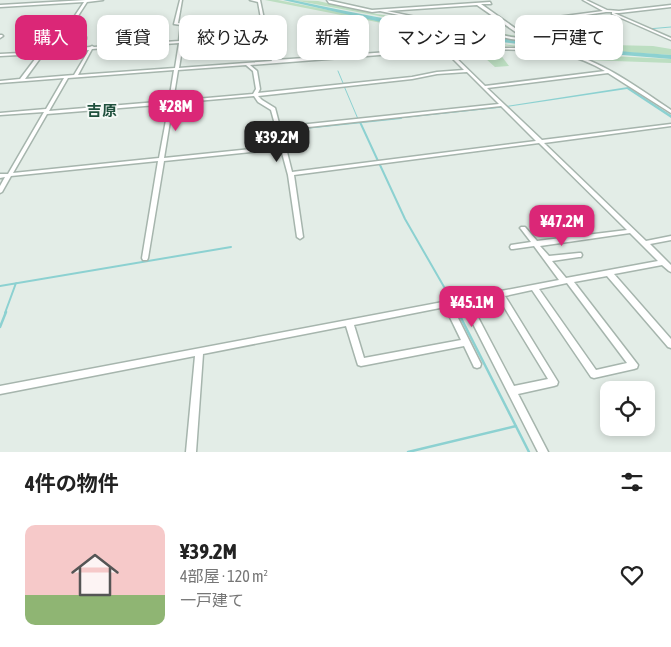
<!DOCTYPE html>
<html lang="ja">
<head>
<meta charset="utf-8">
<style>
  :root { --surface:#fff; --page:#f2f2f2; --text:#222; --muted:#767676; --line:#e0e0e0; --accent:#db2777 }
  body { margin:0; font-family:"Asap Condensed","Noto Sans JP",sans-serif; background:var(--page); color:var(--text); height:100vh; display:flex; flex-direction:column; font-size:19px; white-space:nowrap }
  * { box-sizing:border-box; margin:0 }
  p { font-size:16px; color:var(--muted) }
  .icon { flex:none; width:28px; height:28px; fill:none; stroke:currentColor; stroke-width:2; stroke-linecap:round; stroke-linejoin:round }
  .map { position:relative; height:452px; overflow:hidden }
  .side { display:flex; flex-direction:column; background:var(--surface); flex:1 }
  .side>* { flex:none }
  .top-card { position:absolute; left:15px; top:15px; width:641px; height:45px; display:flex; gap:10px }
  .tools { position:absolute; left:600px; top:381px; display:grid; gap:10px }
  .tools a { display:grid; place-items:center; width:55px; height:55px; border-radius:10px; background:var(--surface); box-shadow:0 2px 8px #0003; font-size:25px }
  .price { position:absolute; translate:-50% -42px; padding:0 11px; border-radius:10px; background:var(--accent); color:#fff; font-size:16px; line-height:32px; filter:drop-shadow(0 1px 2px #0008) }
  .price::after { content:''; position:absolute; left:50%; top:30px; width:15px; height:11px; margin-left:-8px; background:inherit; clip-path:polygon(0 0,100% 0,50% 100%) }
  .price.selected { background:#222; color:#fff }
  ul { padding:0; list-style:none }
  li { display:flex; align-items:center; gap:15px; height:125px; padding:0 25px }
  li+li { border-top:1px solid var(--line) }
  li span { display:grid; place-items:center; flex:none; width:140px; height:100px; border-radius:10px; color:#555 }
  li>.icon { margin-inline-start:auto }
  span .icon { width:60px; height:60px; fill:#fffc; stroke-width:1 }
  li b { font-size:21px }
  h2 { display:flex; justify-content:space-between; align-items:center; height:60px; padding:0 25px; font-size:21px }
  .pill { padding:0 18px; border-radius:10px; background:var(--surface); box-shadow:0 2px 8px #0003; font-size:18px; line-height:45px }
  .pill.selected { background:var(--accent); color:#fff }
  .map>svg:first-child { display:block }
  .green { fill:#bcdec1 }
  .water { fill:#8cd1d1 }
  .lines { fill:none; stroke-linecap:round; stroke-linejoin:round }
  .stream-far2 { stroke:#8cd1d1; stroke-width:1 }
  .stream-far1 { stroke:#8cd1d1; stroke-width:2 }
  .stream { stroke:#8cd1d1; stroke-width:2.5 }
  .river { fill:#8cd1d1; fill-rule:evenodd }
  .minor-casing { stroke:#a6b5ad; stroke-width:3 }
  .minor { fill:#fff; fill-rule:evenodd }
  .labels { text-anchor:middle; stroke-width:4; stroke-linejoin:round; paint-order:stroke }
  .far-neighbourhood-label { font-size:15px; font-weight:bold; fill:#1f503d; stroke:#f4f9f6 }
</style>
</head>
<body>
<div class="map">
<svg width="671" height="452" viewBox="0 0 671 452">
  <rect width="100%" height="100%" fill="#e3ede7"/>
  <path class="green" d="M265 0H278L449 34 502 42 501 44 611 56 671 59V63L586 60 575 55 422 34 417 30Z
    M293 0 318 1 377 14 563 43V47H572L570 44 653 46 671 49V55L572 49 514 41 516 39 498 35V38Z
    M476 50H497L509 66 495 67Z"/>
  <path class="water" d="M628 87 671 115V118L627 89 507 107 506 106Z"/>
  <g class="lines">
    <path class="stream-far2" d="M500 18 521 32
      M648 29 671 27
      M338 71 343 83
      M344 86 358 119
      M389 119 503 107"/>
    <path class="stream-far1" d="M360 122 378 161
      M286 130 401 118
      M380 165 405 219 451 299
      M0 286 231 247
      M454 305 458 313
      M5 313 16 283"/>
    <path class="stream" d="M458 312 529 452
      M0 327 6 312
      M408 452 516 426"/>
    <path class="river" d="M283 0H293C418 27 543 47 671 55V59L574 51 477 39 381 22Z"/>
    <defs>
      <path id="minor" d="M86 0H103L87 2 76 19 55 36 86 37V39L73 49 90 47 92 46 94 47 179 41 181 25 174 24 180 0H182L178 23 185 24 183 41 264 35 258 2 250 0H260L270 48 276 60 445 48H530L564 53 565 46 511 39 380 11 372 12 329 3 327 0 372 10 490 2 491 4H481L519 31H553L542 21V19L603 11 583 0H586L607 10 619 11 671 5V7L619 13H614L671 38V40L612 14V12H606L545 21 569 43 570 45 568 46V53C607 64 638 88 671 110V113L608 73 487 88 542 140 671 124V126L544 143 646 241 671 236V240L650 244 671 265V272L669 271 662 265 614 274 671 339V348L668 347 607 276 574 282 638 365 637 368 634 369 594 378 591 377 532 290 505 296 558 382 557 385 554 386 518 394 548 452H538L463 304 452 306 481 364 480 367 477 368 474 367 464 346 361 366 358 365 357 362 346 326 203 354 196 452H186L195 356 0 394V386L559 280 534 246 513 249H511L510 247 511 245 531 242 521 229 520 228 521 227H525L537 241 627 230 539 143 294 175 303 237 300 239 297 237 288 175 281 149 164 161 148 258 147 260H143L142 258 158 161 11 176 2 192 0 193V186L5 177 0 178V174H8L44 112 0 115V113L46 109 64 78 0 83V81L20 79 39 54 0 56V54L40 52 42 44 49 38V36H51L74 17 84 2 0 7V5ZM477 5 517 33H555L565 44 511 37 387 11ZM264 37 266 48 272 61 179 68 183 43ZM53 38 82 39 71 47V49L44 51 46 44ZM179 43 175 68 78 75 92 49ZM89 50 74 75 25 79 44 53ZM444 50 464 70 437 72 412 77 258 93 260 89 257 71 250 65ZM448 50C487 50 527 47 565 55 580 58 593 64 605 71L485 86ZM246 65 253 71 256 89 253 94 173 101 178 70ZM174 70 169 101 49 111 68 78ZM467 72 499 104 280 127 275 108 262 100 258 96 412 79 437 74ZM254 96 258 102 271 110 276 128 274 129 276 130 280 146 164 158 173 103ZM169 104 159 158 13 173 47 114ZM501 106 536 141 292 172 286 148 287 147 285 146 281 130ZM630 233 658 261 566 278 552 261 579 257H581L582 255 581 253H579L549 256 540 246ZM567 283 627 363 596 370 539 289ZM498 297 548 379 514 386 470 302ZM445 307 461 340 364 358 354 325Z
        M0 35H2L3 36 0 38Z"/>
    </defs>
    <use href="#minor" class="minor-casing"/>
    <use href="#minor" class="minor"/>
  </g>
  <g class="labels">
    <g class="far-neighbourhood-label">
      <text x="102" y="116">吉原</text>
    </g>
  </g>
</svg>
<div class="tools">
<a><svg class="icon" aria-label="locate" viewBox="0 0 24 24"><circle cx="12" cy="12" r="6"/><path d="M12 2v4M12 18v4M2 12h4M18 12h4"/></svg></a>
</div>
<b class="price" style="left:176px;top:132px">¥28M</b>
<b class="price selected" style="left:277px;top:163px">¥39.2M</b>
<b class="price" style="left:562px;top:247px">¥47.2M</b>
<b class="price" style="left:472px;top:328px">¥45.1M</b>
<div class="top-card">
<a class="pill selected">購入</a>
<a class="pill">賃貸</a>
<a class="pill">絞り込み</a>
<a class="pill">新着</a>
<a class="pill">マンション</a>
<a class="pill">一戸建て</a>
</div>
</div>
<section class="side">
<h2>4件の物件<svg class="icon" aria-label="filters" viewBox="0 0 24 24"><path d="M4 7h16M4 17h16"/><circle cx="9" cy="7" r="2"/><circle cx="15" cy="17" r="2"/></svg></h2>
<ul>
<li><span style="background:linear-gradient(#f6c9c9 70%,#8fb573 0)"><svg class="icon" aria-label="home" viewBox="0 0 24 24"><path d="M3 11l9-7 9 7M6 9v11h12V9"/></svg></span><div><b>¥39.2M</b><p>4部屋 · 120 m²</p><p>一戸建て</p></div><svg class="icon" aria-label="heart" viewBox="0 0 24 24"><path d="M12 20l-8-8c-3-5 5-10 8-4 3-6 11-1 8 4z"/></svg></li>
</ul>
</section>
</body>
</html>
